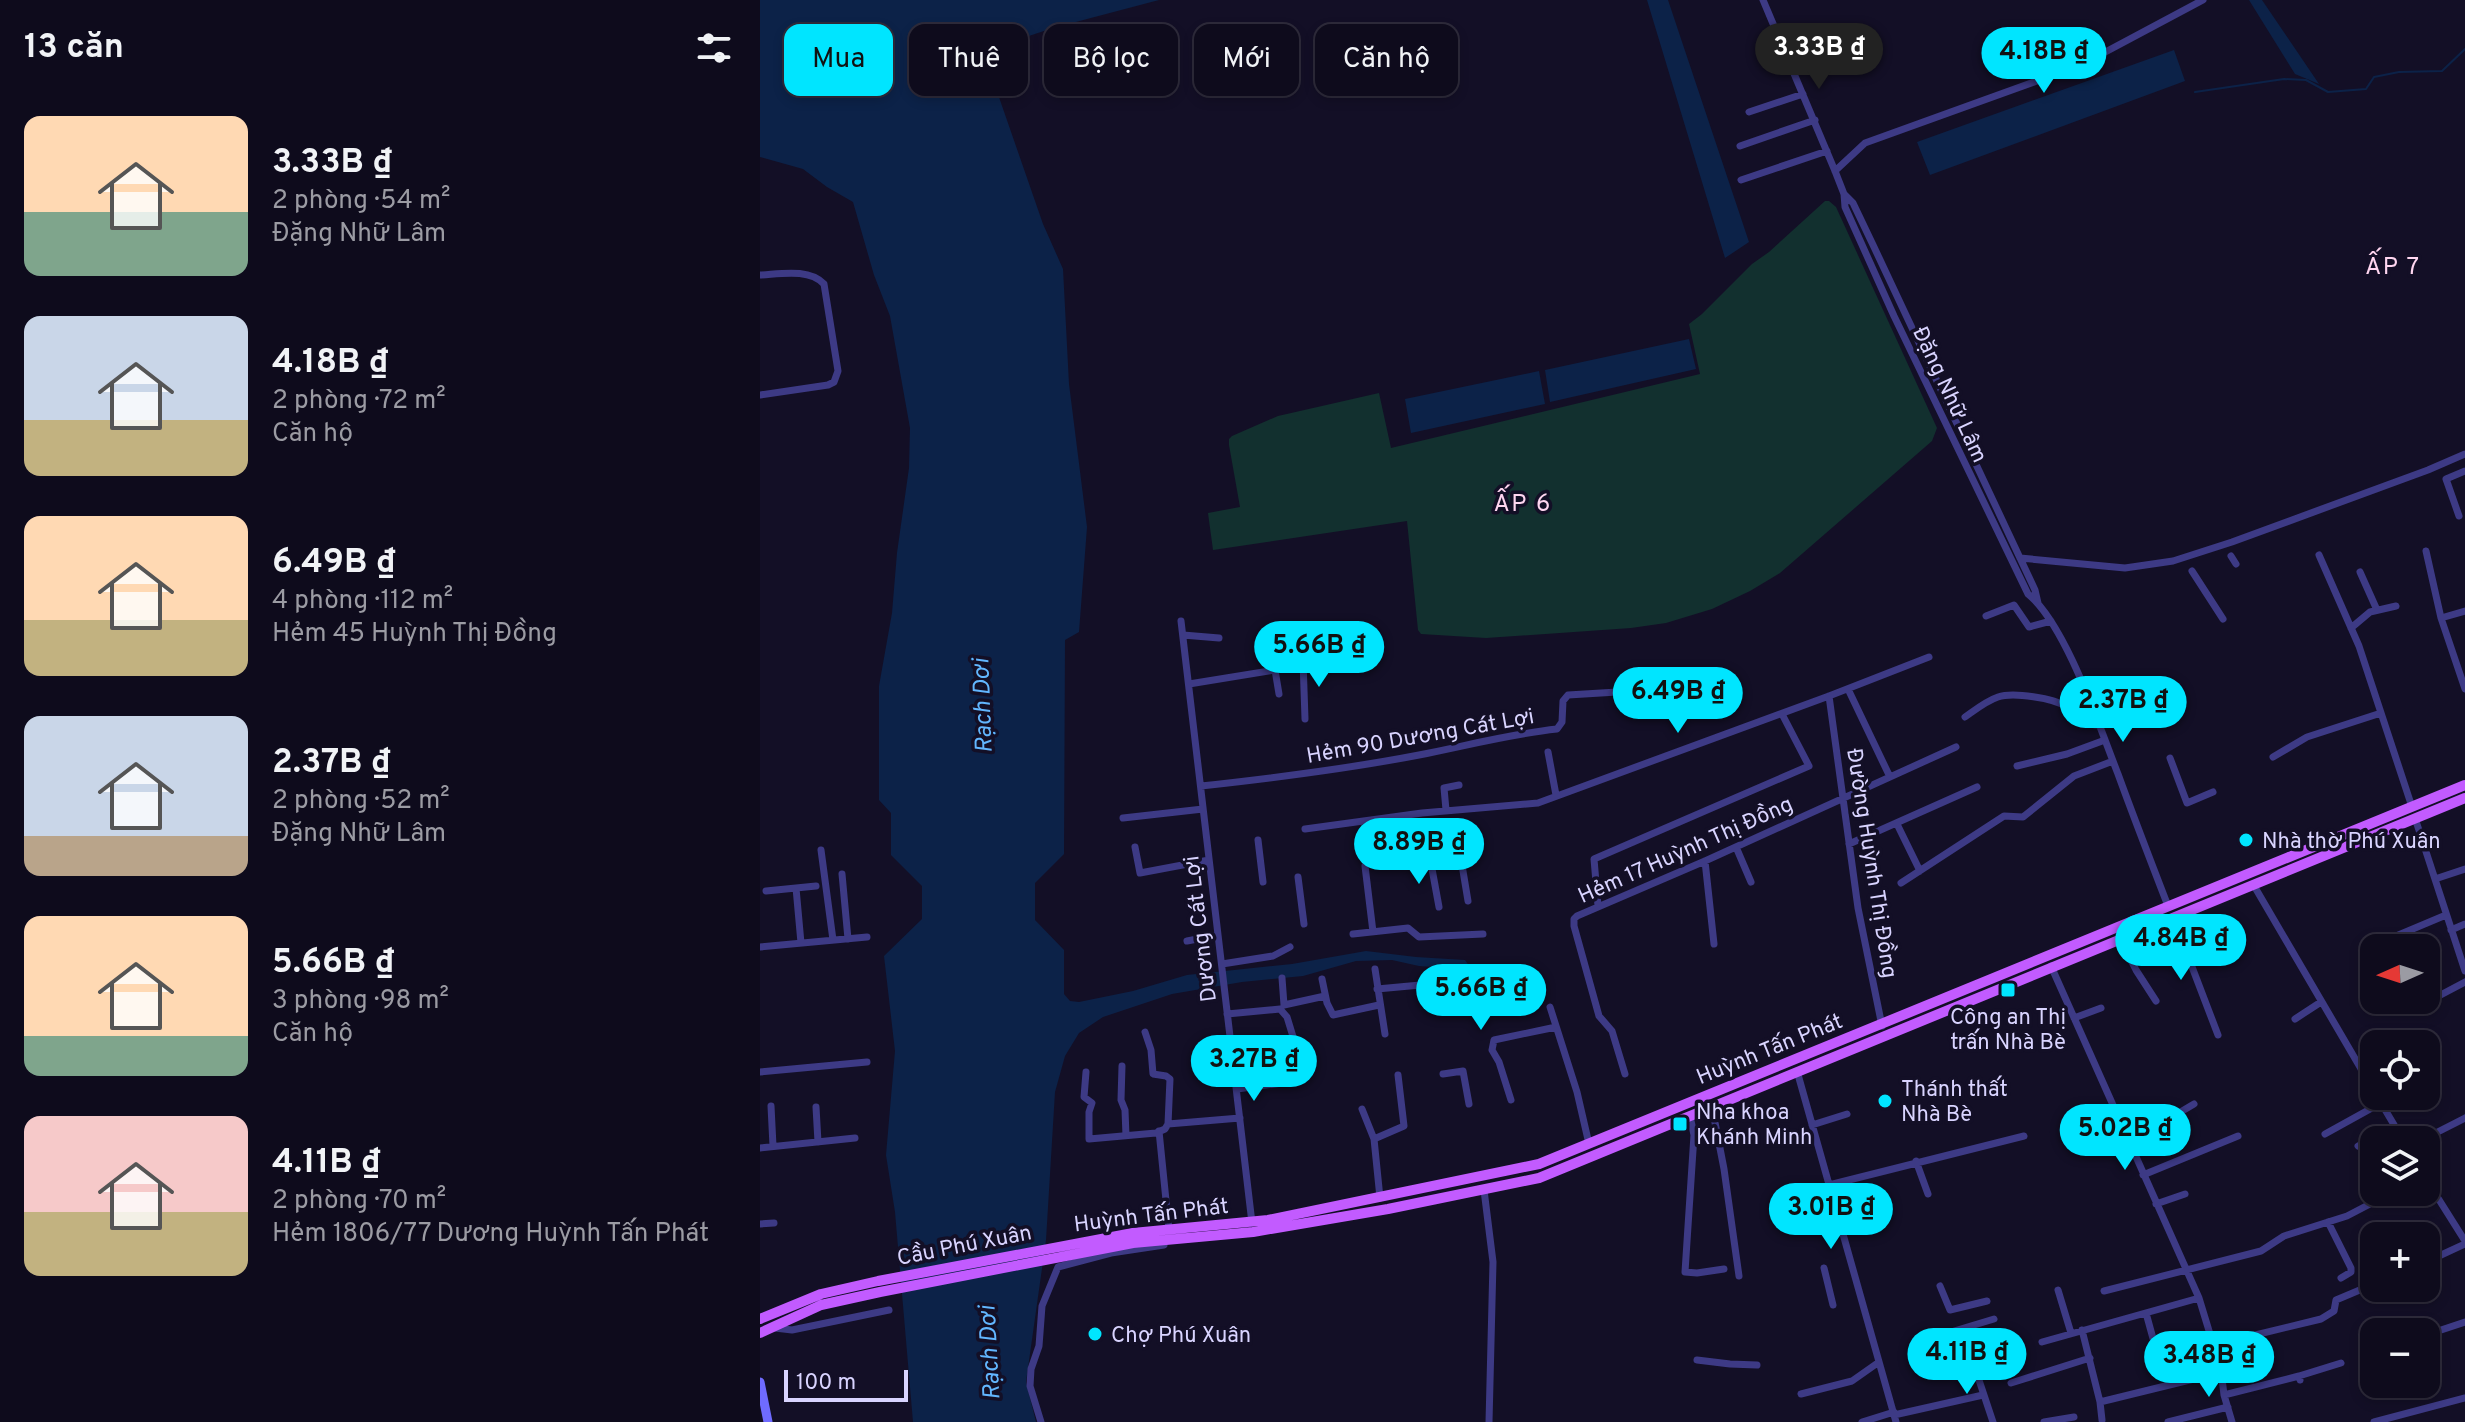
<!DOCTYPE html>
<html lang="vi">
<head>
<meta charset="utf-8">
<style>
  :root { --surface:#0e0b1c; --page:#171425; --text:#f1f3f6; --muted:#9b9ba3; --line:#2e2b3b; --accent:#00e5ff }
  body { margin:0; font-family:Overpass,sans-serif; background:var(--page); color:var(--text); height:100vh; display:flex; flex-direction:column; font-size:30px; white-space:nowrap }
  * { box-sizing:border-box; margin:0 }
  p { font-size:26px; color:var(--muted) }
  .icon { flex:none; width:44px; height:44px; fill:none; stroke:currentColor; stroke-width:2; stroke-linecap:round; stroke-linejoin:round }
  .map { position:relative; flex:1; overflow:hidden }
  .sheet { display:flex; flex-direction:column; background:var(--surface); width:760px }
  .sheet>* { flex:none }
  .top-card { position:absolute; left:24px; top:24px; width:760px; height:72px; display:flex; gap:16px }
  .needle { width:52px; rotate:267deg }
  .fabs { position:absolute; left:1600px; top:934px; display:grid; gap:16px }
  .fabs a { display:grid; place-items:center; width:80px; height:80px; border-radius:16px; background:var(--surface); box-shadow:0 4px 12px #0003,0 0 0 2px var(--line); font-size:40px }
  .scale { position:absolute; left:24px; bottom:20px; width:124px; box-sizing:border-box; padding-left:8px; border:4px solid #d9d4ff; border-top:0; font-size:22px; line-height:28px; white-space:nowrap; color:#d9d4ff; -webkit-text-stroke:6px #130f26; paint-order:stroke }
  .price { position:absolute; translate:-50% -68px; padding:0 18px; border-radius:28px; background:var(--accent); color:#111; font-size:26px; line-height:52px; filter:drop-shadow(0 2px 4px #0008) }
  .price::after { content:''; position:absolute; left:50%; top:48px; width:24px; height:18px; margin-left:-12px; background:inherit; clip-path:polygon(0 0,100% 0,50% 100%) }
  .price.active { background:#222; color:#fff }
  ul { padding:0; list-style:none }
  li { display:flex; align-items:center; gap:24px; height:200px; padding:0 24px }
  li span { display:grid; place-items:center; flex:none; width:224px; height:160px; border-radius:16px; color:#555 }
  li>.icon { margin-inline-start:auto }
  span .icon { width:96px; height:96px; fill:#fffc; stroke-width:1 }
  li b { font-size:34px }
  h2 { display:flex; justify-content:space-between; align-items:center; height:96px; padding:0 24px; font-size:34px }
  .pill { padding:0 28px; border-radius:16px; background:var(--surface); box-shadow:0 4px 12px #0003,0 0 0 2px var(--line); font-size:28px; line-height:72px }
  .pill.active { background:var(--accent); color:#111 }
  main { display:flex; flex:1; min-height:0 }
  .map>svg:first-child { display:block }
  .green { fill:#12302f }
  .water { fill:#0c2248 }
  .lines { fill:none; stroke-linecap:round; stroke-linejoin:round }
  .stream { stroke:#0c2248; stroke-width:2 }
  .street { stroke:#3d3a85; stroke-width:7 }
  .secondary { stroke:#6f6bff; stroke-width:9 }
  .primary { stroke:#c25bff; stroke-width:10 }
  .poi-dot { fill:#00e5ff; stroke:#130f26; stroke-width:3 }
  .labels { text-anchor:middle; stroke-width:7; stroke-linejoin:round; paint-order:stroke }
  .street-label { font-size:22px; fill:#d9d4ff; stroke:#130f26 }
  .poi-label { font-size:22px; fill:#d9d4ff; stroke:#130f26; text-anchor:start }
  .neighbourhood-label { font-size:24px; letter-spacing:2px; fill:#ffd6f0; stroke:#130f26 }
  .water-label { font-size:24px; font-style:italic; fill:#62b6ff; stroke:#130f26 }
</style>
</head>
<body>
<main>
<section class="sheet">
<h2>13 căn<svg class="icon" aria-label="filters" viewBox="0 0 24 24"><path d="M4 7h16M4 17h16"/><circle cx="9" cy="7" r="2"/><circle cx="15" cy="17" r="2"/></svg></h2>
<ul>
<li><span style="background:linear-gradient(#ffd9b3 60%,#7fa58c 0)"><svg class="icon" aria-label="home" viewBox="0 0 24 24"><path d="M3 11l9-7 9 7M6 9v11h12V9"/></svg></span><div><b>3.33B ₫</b><p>2 phòng · 54 m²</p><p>Đặng Nhữ Lâm</p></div></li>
<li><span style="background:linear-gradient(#c9d6e8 65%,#c2b280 0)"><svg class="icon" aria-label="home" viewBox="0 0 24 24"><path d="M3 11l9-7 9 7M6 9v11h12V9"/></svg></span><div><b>4.18B ₫</b><p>2 phòng · 72 m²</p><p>Căn hộ</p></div></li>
<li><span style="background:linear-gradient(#ffd9b3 65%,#c2b280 0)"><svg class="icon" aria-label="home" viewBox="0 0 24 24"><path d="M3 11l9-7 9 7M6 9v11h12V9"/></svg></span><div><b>6.49B ₫</b><p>4 phòng · 112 m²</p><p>Hẻm 45 Huỳnh Thị Đồng</p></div></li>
<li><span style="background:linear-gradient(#c9d6e8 75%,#b9a48a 0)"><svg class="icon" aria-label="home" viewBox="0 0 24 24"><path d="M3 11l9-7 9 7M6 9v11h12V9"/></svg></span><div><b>2.37B ₫</b><p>2 phòng · 52 m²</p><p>Đặng Nhữ Lâm</p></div></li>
<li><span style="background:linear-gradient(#ffd9b3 75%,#7fa58c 0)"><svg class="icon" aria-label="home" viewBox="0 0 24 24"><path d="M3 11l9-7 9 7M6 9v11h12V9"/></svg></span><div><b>5.66B ₫</b><p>3 phòng · 98 m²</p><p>Căn hộ</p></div></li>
<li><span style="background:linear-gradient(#f6c9c9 60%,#c2b280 0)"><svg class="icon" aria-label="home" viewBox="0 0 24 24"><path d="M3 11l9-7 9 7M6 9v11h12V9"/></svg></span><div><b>4.11B ₫</b><p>2 phòng · 70 m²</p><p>Hẻm 1806/77 Dương Huỳnh Tấn Phát</p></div></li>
</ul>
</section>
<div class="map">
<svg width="1705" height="1422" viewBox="0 0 1705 1422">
  <rect width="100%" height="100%" fill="#130f26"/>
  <path class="green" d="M1065 201H1069L1076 207 1177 428 1172 441 1020 573 990 591 952 609 906 623 871 628 726 638 661 634 658 630 647 521 453 550 448 513 480 507 469 445V439L472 436 518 416 619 393 631 448 940 374 929 324 942 314 992 264 1009 252Z"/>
  <path class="water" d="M0 0H399L293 28 223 51 283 224 303 269 309 384 327 527 319 632 305 640 304 854 275 883V920L304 950V994L310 1001 319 1002 373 991 427 975 532 964 606 951 656 957 705 960 712 970 659 966 632 960 596 961 543 976 482 982 412 994 343 1017 319 1033 305 1056 295 1092 286 1240 266 1382 276 1422H153L135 1212 126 1155 135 1051 124 956 162 919V886L131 855V813L119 800V686L132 613 137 553 149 468 150 428 130 316 114 275 93 202 67 187 43 169 0 157Z
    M887 0H908L989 242 965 258Z
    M1489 0H1502L1559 84 1535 74Z
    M1414 50 1425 81 1170 175 1157 142Z
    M929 339 936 369 790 402 785 370Z
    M779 371 785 404 651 433 645 399Z"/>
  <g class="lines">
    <path class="stream" d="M1435 92 1524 79 1546 80 1568 92 1606 89 1614 77 1639 72 1682 71 1705 49"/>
    <path class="street" d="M1003 0 1075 171 1084 194 1085 207 1134 316 1268 594C1306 625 1339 726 1358 774 1374 818 1391 862 1408 906
      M989 112 1043 94
      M980 146 1055 120
      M1075 171 1105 143 1321 65 1443 0
      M981 180 1067 151
      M1084 194 1093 203 1114 247 1260 558 1275 590 1278 603
      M0 275C20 274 49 268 64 284L78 371 74 382 68 385 0 395
      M1699 516 1686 479 1705 471
      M1666 551 1681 618
      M1559 555 1599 646 1652 807
      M1471 556 1476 564
      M1260 558 1365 568 1413 561 1472 542 1668 470 1705 454
      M1432 571 1463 619
      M1600 572 1617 610
      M1705 611 1681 618 1705 689
      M1226 616 1254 605 1269 627 1291 621
      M421 621 492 1223
      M1591 628 1610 612 1636 606
      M423 635 459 638
      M543 660 545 719
      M429 684 515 670 519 694
      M1088 689 1130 777
      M1069 696 1098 908 1122 1026
      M1205 717C1215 710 1226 701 1238 697 1253 692 1294 698 1307 707 1323 717 1318 724 1339 725
      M788 752 796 795
      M1513 757 1547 737 1621 713
      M1410 758 1427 803 1453 792
      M1257 766 1307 754 1345 740
      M441 786C514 778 587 769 659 755 705 746 750 734 797 729L802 722 803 701 808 695 907 689
      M686 810 684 788 699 785
      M363 818 443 809
      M1655 818 1705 971
      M1137 824 1160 871
      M545 829 662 813 778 803 1069 696 1169 657
      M498 840 503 882
      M1089 844 1217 787
      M375 847 380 873 449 860
      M976 847 991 882
      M61 850 73 940
      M700 853 708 901
      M670 858 679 907
      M945 861 954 944
      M605 866 613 932
      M82 874 88 939
      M538 877 544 924
      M1675 879 1705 869
      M1141 883 1244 816 1263 817 1314 776 1353 761
      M1493 884 1614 1091
      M6 891 36 888
      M838 906 834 859 1049 766 1022 714
      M1413 917 1458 1035
      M1691 930 1705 924
      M593 934 648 928 659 937 723 934
      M1360 939 1376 970 1396 1001
      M427 941 458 935
      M41 943 36 888 56 886
      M1617 944 1686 915
      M0 947 107 937
      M462 964 513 956 530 947
      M1291 966 1439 1298 1461 1370 1464 1395 1472 1422
      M615 969 625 1034
      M522 978 524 1005 565 996
      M562 979 567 1003 573 1015 619 1005
      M617 989 693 982
      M790 1007 817 1092 829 1144
      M1654 1009 1705 982
      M467 1014 520 1009 527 1017 538 1053
      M1314 1018 1341 1008
      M1535 1019 1561 1002
      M385 1032 391 1050 393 1074 406 1076 410 1079 408 1124
      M1660 1044 1662 1043
      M362 1066 361 1100 365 1110 366 1136
      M1601 1069 1614 1063
      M1037 1071 1136 1422
      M0 1072 107 1062
      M326 1072 324 1097 332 1103 329 1112V1139L396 1133 405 1129 408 1124 480 1118
      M683 1074 703 1071 709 1104
      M865 1074 852 1031 839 1016 814 926V919L817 916 945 861 1196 747
      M477 1089 537 1081
      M1617 1096 1643 1140
      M751 1100 739 1062 732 1050 734 1040 796 1027
      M11 1106 13 1146
      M56 1107 58 1142
      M952 1107 964 1169 979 1276
      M602 1109 614 1139
      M930 1116 934 1135 925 1272 937 1273 964 1269
      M1052 1125 1087 1114
      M399 1131 409 1230
      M1565 1134 1621 1103
      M1662 1140 1705 1118
      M1368 1143 1434 1104
      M1598 1146 1635 1127
      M0 1148 95 1138
      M1156 1161 1168 1194
      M1383 1175 1478 1136
      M1666 1179 1705 1241
      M1069 1185 1264 1136
      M724 1190 733 1262 729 1422
      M620 1198 614 1139 644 1126 638 1075
      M1396 1204 1425 1194
      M1568 1222 1591 1268V1272L1581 1278
      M0 1224 14 1223
      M1666 1262 1705 1244
      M1064 1268 1073 1305
      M1180 1286 1190 1310 1227 1301
      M1298 1290 1311 1333
      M1344 1291 1501 1251 1524 1236 1587 1216 1633 1192
      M1386 1313 1397 1353
      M15 1328 32 1330 129 1310
      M1322 1330 1340 1402 1342 1420
      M1181 1335 1234 1319
      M1666 1335 1705 1322
      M1282 1342 1439 1298
      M1454 1345 1561 1319 1574 1311 1576 1300 1614 1284
      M1212 1359 1233 1422
      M937 1360 970 1364 997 1365
      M1539 1376 1581 1363
      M1251 1383 1330 1358
      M1041 1394 1092 1381 1119 1362
      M1464 1395 1539 1376 1540 1380
      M1340 1402 1446 1376 1461 1370
      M1134 1415 1223 1395
      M281 1422 270 1386 271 1369 279 1346 282 1306 298 1267 351 1253 404 1245
      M1102 1422 1134 1412
      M1284 1422 1314 1417
      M1408 1422 1468 1407
      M1614 1422 1705 1398"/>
    <path class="secondary" d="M0 1382 8 1422"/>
    <path class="primary" d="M0 1319 61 1294 118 1281 373 1233 508 1220 779 1164 1705 785
      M0 1333 61 1305 120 1292 373 1243 493 1232 628 1209 779 1178 1705 798"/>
  </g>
  <g class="poi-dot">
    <circle cx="1486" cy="840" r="8"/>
    <rect x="1240" y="982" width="16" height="16" rx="4"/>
    <circle cx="1125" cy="1101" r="8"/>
    <rect x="912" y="1116" width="16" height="16" rx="4"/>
    <circle cx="335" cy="1334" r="8"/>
  </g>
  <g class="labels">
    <g class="street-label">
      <text transform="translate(1191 394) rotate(65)" y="8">Đặng Nhữ Lâm</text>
      <text transform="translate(660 735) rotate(-10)" y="8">Hẻm 90 Dương Cát Lợi</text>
      <text transform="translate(925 849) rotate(-24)" y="8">Hẻm 17 Huỳnh Thị Đồng</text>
      <text transform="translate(1113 863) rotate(81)" y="8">Đường Huỳnh Thị Đồng</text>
      <text transform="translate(439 929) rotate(-97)" y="8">Dương Cát Lợi</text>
      <text transform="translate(1009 1048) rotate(-22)" y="8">Huỳnh Tấn Phát</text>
      <text transform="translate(391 1214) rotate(-7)" y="8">Huỳnh Tấn Phát</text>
      <text transform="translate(204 1244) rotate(-11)" y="8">Cầu Phú Xuân</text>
    </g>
    <g class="poi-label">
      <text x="1502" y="848">Nhà thờ Phú Xuân</text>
      <text x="1248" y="1024" text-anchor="middle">Công an Thị<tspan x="1248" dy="25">trấn Nhà Bè</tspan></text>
      <text x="1141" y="1096">Thánh thất<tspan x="1141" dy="25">Nhà Bè</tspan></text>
      <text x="936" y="1119">Nha khoa<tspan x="936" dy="25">Khánh Minh</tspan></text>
      <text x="351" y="1342">Chợ Phú Xuân</text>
    </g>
    <g class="neighbourhood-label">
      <text x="1633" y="274">ẤP 7</text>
      <text x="763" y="511">ẤP 6</text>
    </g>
    <g class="water-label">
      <text transform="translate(222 706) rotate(-92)" y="8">Rạch Dơi</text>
      <text transform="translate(229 1353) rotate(-93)" y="8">Rạch Dơi</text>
    </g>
  </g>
</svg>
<div class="fabs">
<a><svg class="needle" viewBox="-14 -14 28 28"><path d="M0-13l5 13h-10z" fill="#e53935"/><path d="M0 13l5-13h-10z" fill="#9b9ba3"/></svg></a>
<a><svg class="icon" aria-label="locate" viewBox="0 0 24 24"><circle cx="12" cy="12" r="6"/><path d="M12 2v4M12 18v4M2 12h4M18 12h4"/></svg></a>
<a><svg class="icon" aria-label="layers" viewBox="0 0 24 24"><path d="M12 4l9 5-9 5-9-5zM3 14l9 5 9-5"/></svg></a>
<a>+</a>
<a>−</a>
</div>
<div class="scale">100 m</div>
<b class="price active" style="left:1059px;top:91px">3.33B ₫</b>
<b class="price" style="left:1284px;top:95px">4.18B ₫</b>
<b class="price" style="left:559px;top:689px">5.66B ₫</b>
<b class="price" style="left:918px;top:735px">6.49B ₫</b>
<b class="price" style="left:1363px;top:744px">2.37B ₫</b>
<b class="price" style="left:659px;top:886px">8.89B ₫</b>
<b class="price" style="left:1421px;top:982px">4.84B ₫</b>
<b class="price" style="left:721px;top:1032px">5.66B ₫</b>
<b class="price" style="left:494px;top:1103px">3.27B ₫</b>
<b class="price" style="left:1365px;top:1172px">5.02B ₫</b>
<b class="price" style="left:1071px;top:1251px">3.01B ₫</b>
<b class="price" style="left:1207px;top:1396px">4.11B ₫</b>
<b class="price" style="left:1449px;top:1399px">3.48B ₫</b>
<div class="top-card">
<a class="pill active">Mua</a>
<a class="pill">Thuê</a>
<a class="pill">Bộ lọc</a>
<a class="pill">Mới</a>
<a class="pill">Căn hộ</a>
</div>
</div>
</main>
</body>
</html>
